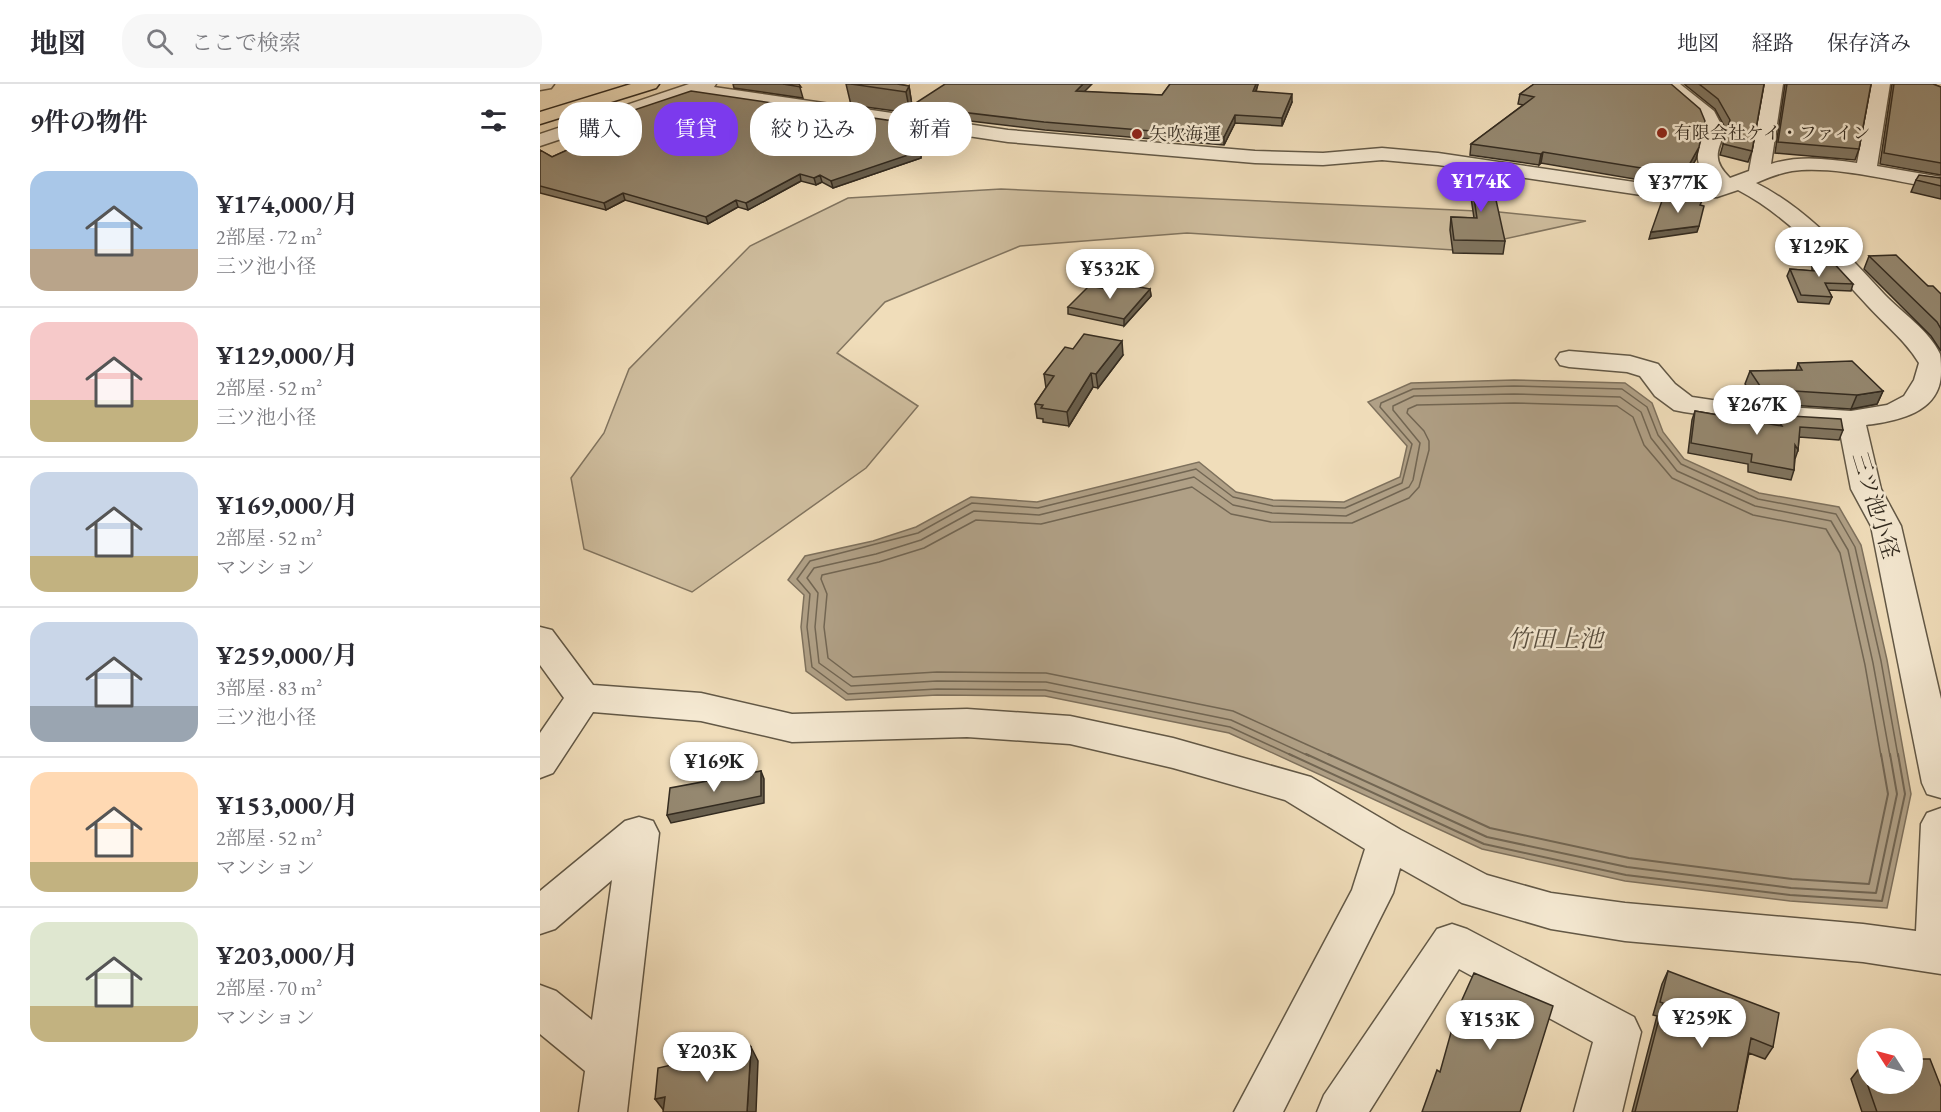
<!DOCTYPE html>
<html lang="ja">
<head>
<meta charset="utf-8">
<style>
  :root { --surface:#fff; --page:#f7f7f7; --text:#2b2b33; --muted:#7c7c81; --line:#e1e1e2; --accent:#7c3aed }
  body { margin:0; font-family:"EB Garamond","Noto Serif JP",serif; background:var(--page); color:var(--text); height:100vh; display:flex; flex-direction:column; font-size:22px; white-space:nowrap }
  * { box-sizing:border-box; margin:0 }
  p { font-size:20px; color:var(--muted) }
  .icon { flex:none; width:33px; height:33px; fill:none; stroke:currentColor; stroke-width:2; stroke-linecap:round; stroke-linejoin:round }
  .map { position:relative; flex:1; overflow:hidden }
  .drawer { display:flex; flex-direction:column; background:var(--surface); width:540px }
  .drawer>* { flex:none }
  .guide { position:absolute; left:18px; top:18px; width:570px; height:54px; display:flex; gap:12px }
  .needle { width:39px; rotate:306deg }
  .tools { position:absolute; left:1317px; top:944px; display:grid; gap:12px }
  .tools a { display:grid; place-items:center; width:66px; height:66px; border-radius:50%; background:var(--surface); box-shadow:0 6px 24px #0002; font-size:30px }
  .price { position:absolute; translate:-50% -51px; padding:0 14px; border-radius:21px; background:#fff; color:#222; font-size:20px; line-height:39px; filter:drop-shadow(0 2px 3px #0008) }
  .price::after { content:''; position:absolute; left:50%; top:36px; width:18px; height:14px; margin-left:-9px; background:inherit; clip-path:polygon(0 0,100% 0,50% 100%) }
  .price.active { background:var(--accent); color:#fff }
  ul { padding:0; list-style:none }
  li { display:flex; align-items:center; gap:18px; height:150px; padding:0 30px }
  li+li { border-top:2px solid var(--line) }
  li span { display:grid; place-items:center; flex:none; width:168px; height:120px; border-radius:18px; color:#555 }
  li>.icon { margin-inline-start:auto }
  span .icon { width:72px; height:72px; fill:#fffc; stroke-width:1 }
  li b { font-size:26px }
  h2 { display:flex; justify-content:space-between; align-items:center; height:72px; padding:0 30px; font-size:26px }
  .chip { padding:0 21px; border-radius:24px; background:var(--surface); box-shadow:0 6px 24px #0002; font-size:21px; line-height:54px }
  .chip.active { background:var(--accent); color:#fff }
  header { display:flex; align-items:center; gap:36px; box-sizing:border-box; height:84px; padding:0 30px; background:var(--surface); border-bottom:2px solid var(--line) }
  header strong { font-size:28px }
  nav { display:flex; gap:33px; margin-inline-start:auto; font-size:21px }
  .search { width:420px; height:54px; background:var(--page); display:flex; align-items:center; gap:15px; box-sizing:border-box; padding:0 21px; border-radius:24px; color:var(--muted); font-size:22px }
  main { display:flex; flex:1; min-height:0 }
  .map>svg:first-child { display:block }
  .green { fill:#d0bfa0; stroke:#827560; stroke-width:1.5 }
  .water { fill:#b0a086; stroke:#7e715d; stroke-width:1.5 }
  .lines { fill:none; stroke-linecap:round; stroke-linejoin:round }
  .shore-far1 { stroke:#726653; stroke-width:1.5 }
  .shore { stroke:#726653; stroke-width:2 }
  .minor-casing { stroke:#625846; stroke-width:3 }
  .highway-casing { stroke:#332b20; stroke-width:3 }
  .minor { fill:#f5e9d2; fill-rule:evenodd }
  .highway { fill:#f0ddba; fill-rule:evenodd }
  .wall { fill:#807560; stroke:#332b20; stroke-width:1.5 }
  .shaded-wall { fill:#685f4e; stroke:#332b20; stroke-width:1.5 }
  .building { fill:#958870; stroke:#332b20; stroke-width:1.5 }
  .poi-dot { fill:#8f2418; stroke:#f5e9d2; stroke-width:2 }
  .labels { text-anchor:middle; stroke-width:5; stroke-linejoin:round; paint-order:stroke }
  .far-poi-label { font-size:18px; fill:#332b20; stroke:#f5e9d2; text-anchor:start }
  .street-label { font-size:22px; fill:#332b20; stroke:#f5e9d2 }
  .water-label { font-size:24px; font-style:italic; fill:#584e3f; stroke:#f5e9d2 }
</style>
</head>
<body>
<header>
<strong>地図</strong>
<div class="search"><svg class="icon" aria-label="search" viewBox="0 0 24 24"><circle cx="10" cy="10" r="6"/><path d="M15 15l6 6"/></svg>ここで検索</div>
<nav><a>地図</a><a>経路</a><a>保存済み</a></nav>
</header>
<main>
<section class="drawer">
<h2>9件の物件<svg class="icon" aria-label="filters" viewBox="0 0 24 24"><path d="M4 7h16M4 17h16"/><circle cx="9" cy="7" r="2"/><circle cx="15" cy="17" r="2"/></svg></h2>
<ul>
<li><span style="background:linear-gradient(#a9c7e8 65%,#b9a48a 0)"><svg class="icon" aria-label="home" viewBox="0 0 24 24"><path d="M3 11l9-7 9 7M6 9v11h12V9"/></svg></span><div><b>¥174,000/月</b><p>2部屋 · 72 m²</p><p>三ツ池小径</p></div></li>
<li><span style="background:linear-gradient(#f6c9c9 65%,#c2b280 0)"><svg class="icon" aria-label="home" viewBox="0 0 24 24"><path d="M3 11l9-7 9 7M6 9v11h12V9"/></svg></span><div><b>¥129,000/月</b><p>2部屋 · 52 m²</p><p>三ツ池小径</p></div></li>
<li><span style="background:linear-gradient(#c9d6e8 70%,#c2b280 0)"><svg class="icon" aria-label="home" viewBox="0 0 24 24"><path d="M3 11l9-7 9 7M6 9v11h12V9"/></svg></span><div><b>¥169,000/月</b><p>2部屋 · 52 m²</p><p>マンション</p></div></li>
<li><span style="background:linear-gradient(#c9d6e8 70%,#9aa5b1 0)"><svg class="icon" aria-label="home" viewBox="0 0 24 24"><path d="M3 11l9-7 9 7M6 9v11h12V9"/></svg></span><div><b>¥259,000/月</b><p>3部屋 · 83 m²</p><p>三ツ池小径</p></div></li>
<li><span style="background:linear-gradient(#ffd9b3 75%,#c2b280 0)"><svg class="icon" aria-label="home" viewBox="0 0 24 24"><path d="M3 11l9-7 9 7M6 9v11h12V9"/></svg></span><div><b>¥153,000/月</b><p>2部屋 · 52 m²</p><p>マンション</p></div></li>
<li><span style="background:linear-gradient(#dfe7d0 70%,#c2b280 0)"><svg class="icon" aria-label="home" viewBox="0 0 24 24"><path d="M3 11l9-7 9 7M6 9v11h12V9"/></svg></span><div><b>¥203,000/月</b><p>2部屋 · 70 m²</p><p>マンション</p></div></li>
</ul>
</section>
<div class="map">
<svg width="1401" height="1028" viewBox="0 0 1401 1028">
  <rect width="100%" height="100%" fill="#f0ddba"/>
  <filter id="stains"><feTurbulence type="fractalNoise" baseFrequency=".00333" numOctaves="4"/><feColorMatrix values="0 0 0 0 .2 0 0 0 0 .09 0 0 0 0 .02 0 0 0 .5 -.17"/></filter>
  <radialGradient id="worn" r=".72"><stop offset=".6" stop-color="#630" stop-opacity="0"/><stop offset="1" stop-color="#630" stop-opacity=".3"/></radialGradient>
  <path class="green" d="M461 105 959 128 1046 137 914 166 647 149 480 162 345 218 297 269 378 322 326 384 152 508 44 465 31 394 64 349 89 285 210 162 308 114Z"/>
  <path class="water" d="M974 296 1085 299 1112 319 1123 348 1144 375 1219 409 1299 423 1321 461 1347 576 1371 710 1347 824 1250 817 1085 797 942 765 689 649 505 612 397 611 306 616 266 587 261 543 264 511 248 496 265 472 333 457 376 443 431 413 497 418 659 378 696 408 733 416 804 418 860 393 867 362 828 318 871 299Z"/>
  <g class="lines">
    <path class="shore-far1" d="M753 672 690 643 505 606 397 605 308 610 272 583 267 543 270 510 257 495 270 477 378 449 432 419 498 424 656 385 693 413 733 422 805 424 862 399 872 360 840 323 841 319 873 305 974 302 1082 305 1107 323 1118 351 1141 380 1218 415 1296 430 1315 463 1341 577 1358 672
      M769 672 691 636 506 598 397 597 311 602 279 579 275 543 278 509 267 494 274 484 336 470 381 456 434 427 499 431 654 393 693 421 732 429 806 432 869 403 873 396 880 359 853 326V322L874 312 974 310 1080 313 1101 328 1111 354 1137 387 1215 422 1291 437 1308 466 1333 579 1350 672
      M792 672 693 627 506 589 397 588 313 593 288 574 284 543 287 510 281 495 282 491 339 478 384 464 436 436 501 440 652 403 691 430 731 438 812 439 869 414 879 403 889 366V357L884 347 867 329 868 325 877 321 974 319 1077 322 1093 333 1104 361 1132 394 1213 431 1286 445 1300 469 1325 581 1341 672"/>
    <path class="shore" d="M749 670 944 760 1086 791 1250 811 1342 817 1365 710 1358 670
      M766 670 947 753 1087 783 1251 804 1336 809 1357 710 1350 670
      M788 670 950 744 1089 774 1252 795 1329 800 1348 710 1341 670"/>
    <defs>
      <path id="minor" d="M0 0H14L11 4 0 6Z
        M149 0H176L174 3 468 46 715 67 783 69 842 64 898 69 1135 104 1173 101C1155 81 1154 73 1165 48L1159 34 1120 0H1140L1174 27 1185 48C1176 69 1173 77 1190 94L1209 87 1225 0H1243L1231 80C1260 71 1287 75 1317 79L1332 0H1350L1337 82 1401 93V105C1357 98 1295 81 1252 87 1240 89 1227 94 1216 99 1266 124 1306 169 1344 210 1362 229 1389 246 1400 270 1401 276 1401 283 1401 288 1401 329 1357 337 1326 341L1341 405 1361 442 1401 615V714L1387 710 1382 699 1331 442 1311 405 1299 343 1199 336 1144 328 1134 326 1115 312 1100 292 1087 288 1029 283 1020 281 1016 275 1020 269 1029 267 1090 272 1118 280 1135 300 1152 313 1199 320 1311 327 1347 321 1364 312 1374 296 1379 279C1365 256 1345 241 1327 221 1288 179 1250 133 1198 106L1177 113 1135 116 898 81 842 76 783 81 715 79 468 58 153 11 0 62V50Z
        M0 543 12 546 53 601 161 609 252 630 427 625 530 632 633 654 771 693 861 746 947 791 1011 809 1085 819 1323 840 1376 847 1381 740 1387 729 1401 724V890L1323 878 1085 857 1011 845 922 819 860 784 853 809 743 1028H694L812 806 825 765 745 716 633 684 530 660 427 653 252 658 161 637 53 628 13 689 0 694V649L24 614 0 581Z
        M99 733 113 737 119 749 87 1028H39L45 987 0 950V901L16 907 52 936 72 796 15 845 0 850V807L85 737Z
        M912 840 927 845 1094 933 1101 948 1082 1028H1034L1053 958 919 885 829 1028H777L784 1011 897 845Z"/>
      <path id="highway" d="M91 0H119L116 4 0 40V28Z"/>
    </defs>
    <use href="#minor" class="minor-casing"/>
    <use href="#highway" class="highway-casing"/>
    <use href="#minor" class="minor"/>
    <use href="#highway" class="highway"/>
  </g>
  <path class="wall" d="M193 0H259L263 14 194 4Z
    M306 0H357L369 2 372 21 545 8 622 11 630 0H718L716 8 752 18 742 42 695 39 684 61 505 46 372 30V26L370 29 311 21Z
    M994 0 1156 75 1141 101 1135 102 1001 79 999 81 930 71 931 60 983 21 978 20 980 10Z
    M1144 0H1224L1212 67 1208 78 1180 71 1187 47 1175 25Z
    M1245 0H1331L1319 65 1315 76 1235 69Z
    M1352 0H1393L1401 3V91L1340 80Z
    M76 32 380 41 381 47V74L293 104 282 98 276 101 261 97 208 126 198 123 168 140 85 116 66 126 0 109V66L12 73 83 41 78 38Z
    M930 87 965 157 963 170 913 169 910 146 911 133 934 134 929 100Z
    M1401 94V115L1371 108 1376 96Z
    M1329 172 1388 202 1401 210V267L1391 252 1324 185Z
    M1274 173 1313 200 1311 207 1288 206 1292 213 1289 220 1258 218 1247 192 1250 185 1272 187V180Z
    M610 205 611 212 584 242 528 230V223L571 206Z
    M533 265 583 271 558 304 553 303 529 342 503 338V335L497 334 495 320 506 304 504 290Z
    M1258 279 1343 307 1337 320 1311 325 1217 319 1205 300 1210 287 1256 286Z
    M1155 327 1231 340 1235 331 1303 346 1299 356 1259 353 1258 366 1255 375 1254 386 1251 396 1208 388V380L1148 369 1152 336Z
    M1128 887 1233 963 1225 975 1209 969 1197 1028H1092L1117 932 1113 931 1122 900Z
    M1328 980V999L1401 1028H1322L1311 995 1321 982H1326Z"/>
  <path class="shaded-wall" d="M543 0H552L537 15 536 7Z
    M716 0H718L713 15V7Z
    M369 2 372 22H371L372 26 370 29 366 8Z
    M752 10V18L742 42V34Z
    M695 31V39L684 61V53Z
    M380 41 381 47V74L293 104 291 97Z
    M1159 63 1156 75 1141 101 1144 90Z
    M1003 68 1001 79 999 81 1001 70Z
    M260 90 261 97 208 126 206 119Z
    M280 91 282 98 276 101 274 94Z
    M83 109 85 116 66 126 64 119Z
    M196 116 198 123 168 140 166 133Z
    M1159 142 1157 148 1109 155 1111 148Z
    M610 205 611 212 584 242V235Z
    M582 257 583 271 558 304 556 290Z
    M551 289 553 303 529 342 527 328Z
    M1343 307 1337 320 1311 325 1317 311Z
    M221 687 224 695V719L131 739 127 731Z
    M178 962 187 975 177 971Z
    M211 963 218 977 216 1028H207Z
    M125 1013V1028L115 1015Z"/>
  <path class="building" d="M243 0H259L261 3Z
    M311 0H357L369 2 366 8Z
    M405 0H543L536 7 622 11 630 0H716L713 7 752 10 742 34 695 31 684 53 504 38 371 22Z
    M994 0H1131L1160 25 1165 37 1159 63 1144 90H1138L1003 68 1001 70 931 60 994 13 980 10Z
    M1159 0H1224L1212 67 1183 60 1190 36 1178 15Z
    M1247 0H1331L1319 65 1238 58Z
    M1354 0H1393L1401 3V79L1344 69Z
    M151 7 380 41V67L291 97 280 91 274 94 260 90 206 119 196 116 166 133 83 109 64 119 0 102V66L12 73 89 38 76 32Z
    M949 84 965 157 914 156 911 133 937 134 930 87Z
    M1379 91 1401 94V102L1376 96Z
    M1124 111 1162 117 1160 121 1164 122 1159 142 1111 148Z
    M1356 171 1388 202H1393L1401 210V245L1397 238 1329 172Z
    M1274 173H1288L1313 200 1285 199 1292 213 1261 211 1250 185 1276 187Z
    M578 199 610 205 584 235 528 223 549 202 571 206Z
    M544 250 582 257 556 290 551 289 527 328 501 324 503 321 495 320 514 292 504 290 525 263 533 265Z
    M1312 277 1343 307 1317 311 1222 305 1210 287 1262 286 1258 279Z
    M1155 327 1242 342 1235 331 1301 335 1303 346 1260 343 1258 366 1255 361 1254 386 1211 378 1212 370 1151 359Z
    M221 687V712L127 731 130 704Z
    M1128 887 1239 929 1233 963 1211 954 1197 1028H1095L1123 919 1120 918Z
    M934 889 1013 922 980 1028H882L897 986 900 988 917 927Z
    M178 962 177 971 211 963 207 1028H123L125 1013 115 1015 118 984 149 977 150 968Z
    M1372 975H1390L1401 1003V1028H1337L1321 982H1328V999H1372Z"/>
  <g class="poi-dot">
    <circle cx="1122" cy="49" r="6"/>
    <circle cx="597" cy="50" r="6"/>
  </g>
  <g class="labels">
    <g class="far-poi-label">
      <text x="1134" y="55">有限会社ケイ・ファイン</text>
      <text x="609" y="56">矢吹海運</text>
    </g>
    <g class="street-label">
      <text transform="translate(1336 421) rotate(73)" y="8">三ツ池小径</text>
    </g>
    <g class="water-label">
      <text x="1015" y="563">竹田上池</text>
    </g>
  </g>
  <rect width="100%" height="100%" filter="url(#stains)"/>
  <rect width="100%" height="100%" fill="url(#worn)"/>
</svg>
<div class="tools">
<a><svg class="needle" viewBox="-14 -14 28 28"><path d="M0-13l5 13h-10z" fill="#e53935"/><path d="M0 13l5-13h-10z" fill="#7c7c81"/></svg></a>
</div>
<b class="price active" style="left:941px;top:129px">¥174K</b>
<b class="price" style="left:1138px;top:130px">¥377K</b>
<b class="price" style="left:1279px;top:194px">¥129K</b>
<b class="price" style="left:570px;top:216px">¥532K</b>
<b class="price" style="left:1217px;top:352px">¥267K</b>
<b class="price" style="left:174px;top:709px">¥169K</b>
<b class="price" style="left:1162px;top:965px">¥259K</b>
<b class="price" style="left:950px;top:967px">¥153K</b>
<b class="price" style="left:167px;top:999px">¥203K</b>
<div class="guide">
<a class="chip">購入</a>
<a class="chip active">賃貸</a>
<a class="chip">絞り込み</a>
<a class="chip">新着</a>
</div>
</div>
</main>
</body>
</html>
